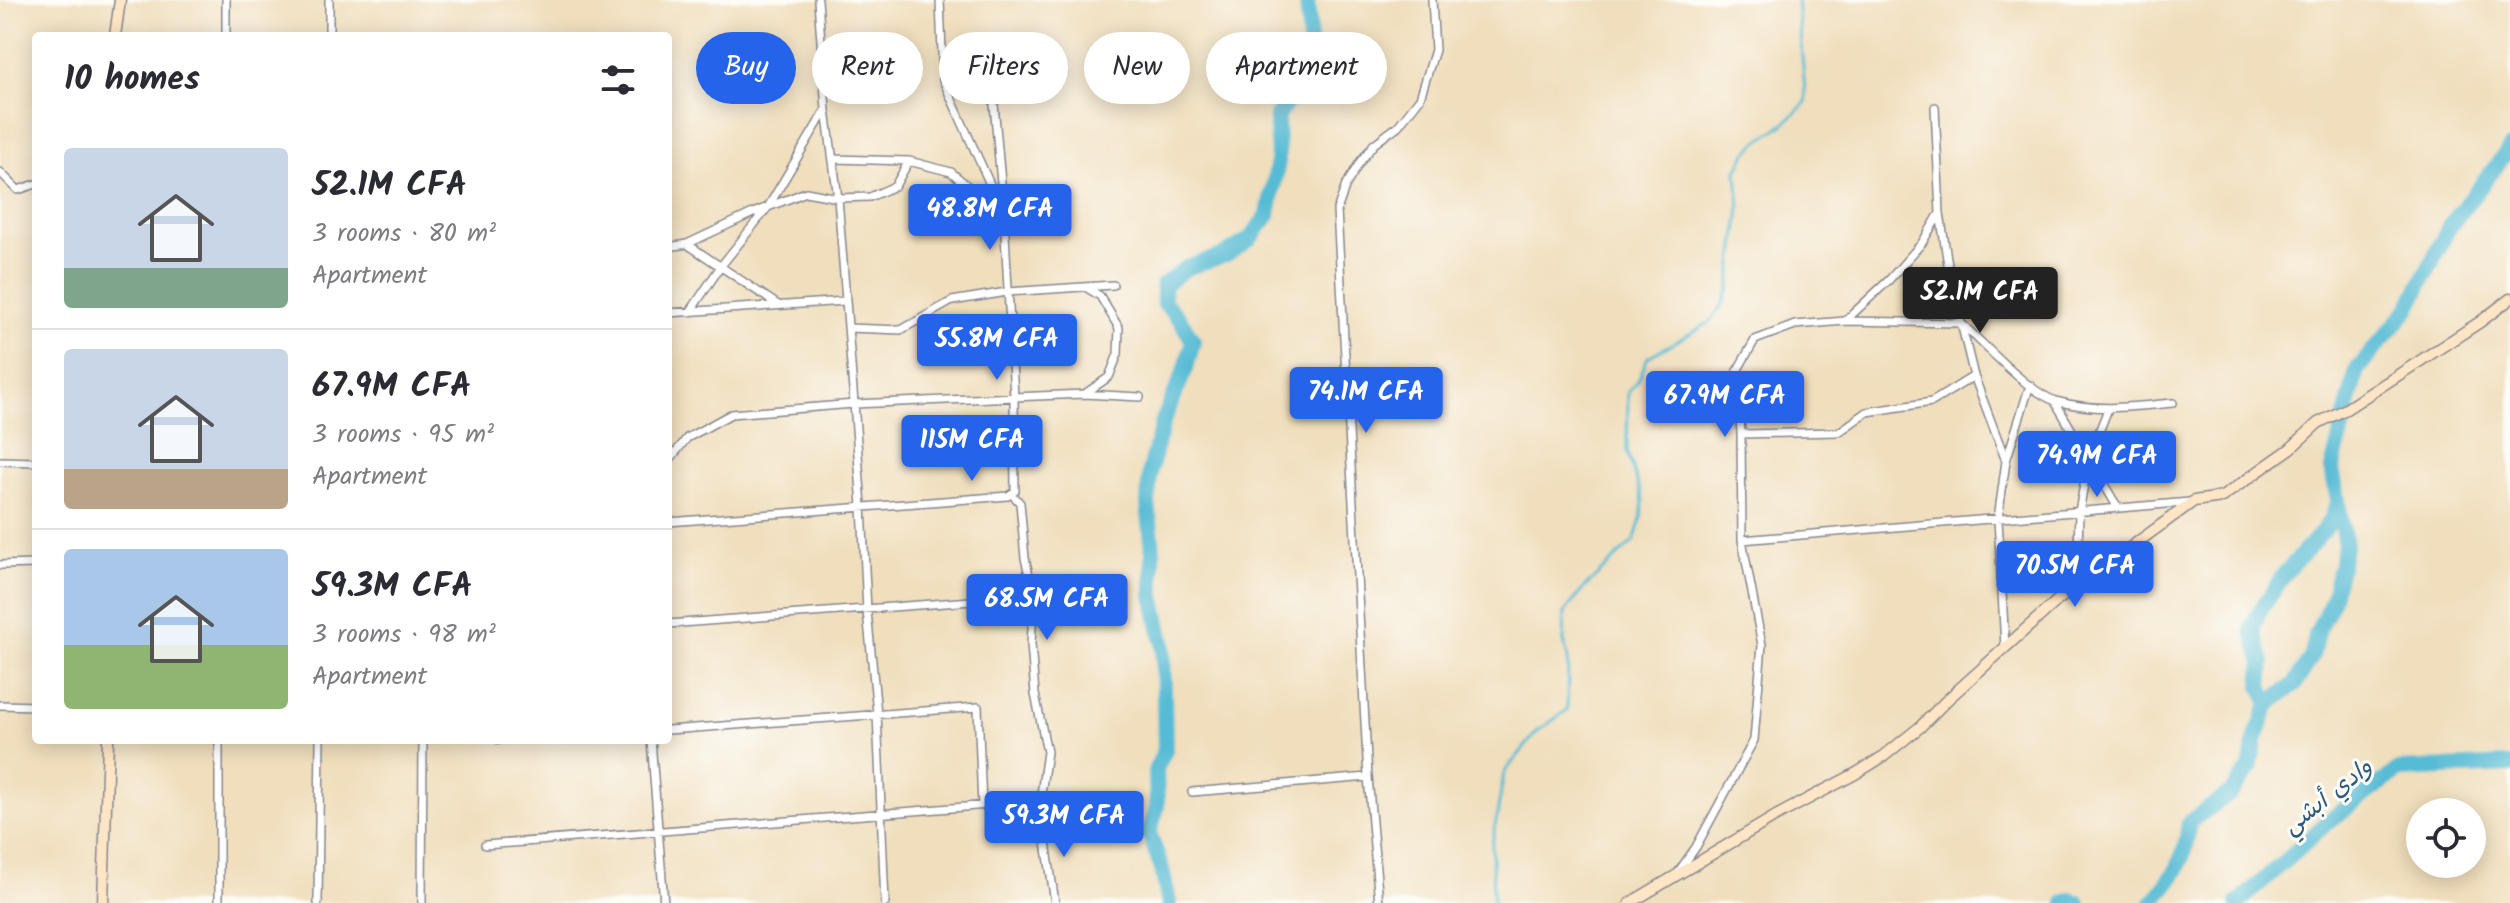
<!DOCTYPE html>
<html lang="en">
<head>
<meta charset="utf-8">
<style>
  :root { --surface:#fff; --page:#f7f7f7; --text:#2b2b33; --muted:#7c7c81; --line:#e1e1e2; --accent:#2563eb }
  body { margin:0; font-family:Kalam,"Playpen Sans Arabic",sans-serif; background:var(--page); color:var(--text); height:100vh; display:flex; flex-direction:column; font-size:30px; white-space:nowrap }
  * { box-sizing:border-box; margin:0 }
  p { font-size:26px; color:var(--muted) }
  .icon { flex:none; width:44px; height:44px; fill:none; stroke:currentColor; stroke-width:2; stroke-linecap:round; stroke-linejoin:round }
  .map { position:relative; flex:1; overflow:hidden }
  .details { position:absolute; left:32px; top:32px; width:640px; height:712px; display:flex; flex-direction:column; background:var(--surface); border-radius:8px; box-shadow:0 4px 20px #0003 }
  .details>* { flex:none }
  .hud { position:absolute; left:696px; top:32px; width:760px; height:72px; display:flex; gap:16px }
  .buttons { position:absolute; left:2406px; top:798px; display:grid; gap:16px }
  .buttons a { display:grid; place-items:center; width:80px; height:80px; border-radius:50%; background:var(--surface); box-shadow:0 4px 20px #0003; font-size:40px }
  .price { position:absolute; translate:-50% -68px; padding:0 18px; border-radius:8px; background:var(--accent); color:#fff; font-size:26px; line-height:52px; filter:drop-shadow(0 2px 4px #0008) }
  .price::after { content:''; position:absolute; left:50%; top:48px; width:24px; height:18px; margin-left:-12px; background:inherit; clip-path:polygon(0 0,100% 0,50% 100%) }
  .price.selected { background:#222; color:#fff }
  ul { padding:0; list-style:none }
  li { display:flex; align-items:center; gap:24px; height:200px; padding:0 32px }
  li+li { border-top:2px solid var(--line) }
  li span { display:grid; place-items:center; flex:none; width:224px; height:160px; border-radius:8px; color:#555 }
  li>.icon { margin-inline-start:auto }
  span .icon { width:96px; height:96px; fill:#fffc; stroke-width:1 }
  li b { font-size:34px }
  h2 { display:flex; justify-content:space-between; align-items:center; height:96px; padding:0 32px; font-size:34px }
  .pill { padding:0 28px; border-radius:36px; background:var(--surface); box-shadow:0 4px 20px #0003; font-size:28px; line-height:72px }
  .pill.selected { background:var(--accent); color:#fff }
  .map>svg:first-child { display:block }
  .lines { fill:none; stroke-linecap:round; stroke-linejoin:round }
  .stream { stroke:#56bbd4; stroke-width:3 }
  .river { stroke:#56bbd4; stroke-width:16 }
  .street-casing { stroke:#86868d; stroke-width:10 }
  .secondary-casing { stroke:#86868d; stroke-width:13 }
  .street { stroke:#fff; stroke-width:7 }
  .secondary { stroke:#fee5c5; stroke-width:10 }
  .labels { text-anchor:middle; stroke-width:6; stroke-linejoin:round; paint-order:stroke }
  .water-label { font-size:24px; font-style:italic; fill:#2d5981; stroke:#fdfcf7 }
</style>
</head>
<body>
<div class="map">
<svg width="2510" height="903" viewBox="0 0 2510 903">
  <rect width="100%" height="100%" fill="#fdfcf7"/>
  <filter id="ink" filterUnits="userSpaceOnUse"><feTurbulence type="fractalNoise" baseFrequency=".0125" numOctaves="2"/><feDisplacementMap in="SourceGraphic" scale="16" xChannelSelector="R" yChannelSelector="G"/><feConvolveMatrix kernelMatrix="1 2 1 2 8 2 1 2 1" color-interpolation-filters="sRGB"/></filter>
  <filter id="wash" filterUnits="userSpaceOnUse"><feTurbulence type="fractalNoise" baseFrequency=".006" numOctaves="4" result="noise"/><feDisplacementMap in="SourceGraphic" scale="32" xChannelSelector="R" yChannelSelector="G"/><feGaussianBlur stdDeviation="1.8" result="paint"/><feColorMatrix in="noise" values="0 0 0 0 0 0 0 0 0 0 0 0 0 0 0 0 0 1.4 0 .05"/><feComposite in="paint" operator="in"/></filter>
  <g filter="url(#wash)">
    <rect width="100%" height="100%" fill="#f0debc"/>
    <g class="lines">
      <path class="stream" d="M1493 903 1492 845 1504 773 1537 732 1567 710 1568 659 1564 641 1565 612 1585 587 1634 541 1641 519 1643 501 1627 450 1628 392 1638 380 1648 357 1709 323 1723 304 1730 288 1740 208 1737 171 1745 155 1757 142 1783 125 1806 102 1797 0"/>
      <path class="river" d="M2269 704 2295 684 2312 656 2317 632 2332 601 2345 546 2338 502
        M1169 903 1162 869 1149 833 1157 807 1156 769 1165 750 1163 642 1153 595V551L1148 503 1150 470 1163 421 1186 368 1193 341 1181 321 1164 302 1163 285 1186 268 1225 255 1250 239 1268 215 1278 161 1277 116 1306 77 1311 56 1307 0
        M2065 903 2071 900 2079 903
        M2152 903C2177 873 2185 862 2189 822L2231 793 2250 768 2256 737 2269 704 2261 687 2263 663 2252 629 2258 614 2285 573 2319 536 2333 516 2338 500 2332 469 2357 370 2409 308 2449 227 2510 148
        M2238 903 2331 819 2399 770 2510 765"/>
    </g>
  </g>
  <g filter="url(#ink)">
    <g class="lines">
      <defs>
        <path id="street" d="M329 0V36
          M818 0 826 110 838 198 862 506 867 611 877 713 885 903
          M940 0 943 80 1002 211
          M226 36V0
          M833 159 909 161 951 172 1002 215
          M0 172 18 190 36 184
          M1940 213 1950 278 1974 376 2006 461
          M687 244 778 305
          M668 247 687 244 753 213 806 192 838 198 870 197 895 186 909 161
          M690 312 721 266 768 207 825 111
          M668 313 845 301
          M1845 321 1961 323C1983 343 2029 393 2056 401 2095 412 2133 407 2173 403
          M848 328 901 330 952 301 1007 292 1113 285
          M1086 393 1109 377 1118 354 1119 328 1100 296 1087 288
          M2054 400 2118 508
          M1741 434 1839 432 1867 412 1932 402 1974 376
          M0 461 36 462
          M668 462 687 438 731 414 854 404 1084 394 1140 397
          M1012 494 1020 503 1025 558 1034 596 1031 644 1035 694 1047 752 1040 801
          M668 522 1008 496 1015 491 1014 397 1004 216 994 104
          M1742 540 2190 502
          M0 565 36 564
          M2077 586 2079 512 2089 457 2108 409
          M668 624 985 600 1005 607 1034 596
          M2005 647 1998 519 2006 461 2030 385
          M0 705 36 706
          M668 730 978 707 982 805
          M499 740H500
          M651 740 664 903
          M1192 792 1368 777
          M485 845 1040 801 1055 903
          M1679 871 1696 847 1754 740 1762 645 1742 540 1741 434 1737 371 1755 340 1795 325 1845 321 1889 280 1922 243 1940 213 1935 107
          M219 903V740
          M318 903 320 740
          M422 903 423 740
          M1379 903 1368 777 1337 210 1346 185 1360 162 1374 144 1398 126 1420 98 1435 50 1432 0"/>
        <path id="secondary" d="M115 36 120 0
          M103 903 108 740
          M1630 903 1776 816 1855 774 1884 756 1920 727 1948 699 2058 600 2194 501 2222 497 2290 449 2318 423 2346 409 2480 322 2510 299"/>
      </defs>
      <use href="#street" class="street-casing"/>
      <use href="#secondary" class="secondary-casing"/>
      <use href="#street" class="street"/>
      <use href="#secondary" class="secondary"/>
    </g>
  </g>
  <g class="labels">
    <g class="water-label">
      <text transform="translate(2327 796) rotate(-38)" y="8">وادي أبشي</text>
    </g>
  </g>
</svg>
<div class="buttons">
<a><svg class="icon" aria-label="locate" viewBox="0 0 24 24"><circle cx="12" cy="12" r="6"/><path d="M12 2v4M12 18v4M2 12h4M18 12h4"/></svg></a>
</div>
<b class="price" style="left:990px;top:252px">48.8M CFA</b>
<b class="price selected" style="left:1980px;top:335px">52.1M CFA</b>
<b class="price" style="left:997px;top:382px">55.8M CFA</b>
<b class="price" style="left:1366px;top:435px">74.1M CFA</b>
<b class="price" style="left:1725px;top:439px">67.9M CFA</b>
<b class="price" style="left:972px;top:483px">115M CFA</b>
<b class="price" style="left:2097px;top:499px">74.9M CFA</b>
<b class="price" style="left:2075px;top:609px">70.5M CFA</b>
<b class="price" style="left:1047px;top:642px">68.5M CFA</b>
<b class="price" style="left:1064px;top:859px">59.3M CFA</b>
<div class="hud">
<a class="pill selected">Buy</a>
<a class="pill">Rent</a>
<a class="pill">Filters</a>
<a class="pill">New</a>
<a class="pill">Apartment</a>
</div>
<section class="details">
<h2>10 homes<svg class="icon" aria-label="filters" viewBox="0 0 24 24"><path d="M4 7h16M4 17h16"/><circle cx="9" cy="7" r="2"/><circle cx="15" cy="17" r="2"/></svg></h2>
<ul>
<li><span style="background:linear-gradient(#c9d6e8 75%,#7fa58c 0)"><svg class="icon" aria-label="home" viewBox="0 0 24 24"><path d="M3 11l9-7 9 7M6 9v11h12V9"/></svg></span><div><b>52.1M CFA</b><p>3 rooms · 80 m²</p><p>Apartment</p></div></li>
<li><span style="background:linear-gradient(#c9d6e8 75%,#b9a48a 0)"><svg class="icon" aria-label="home" viewBox="0 0 24 24"><path d="M3 11l9-7 9 7M6 9v11h12V9"/></svg></span><div><b>67.9M CFA</b><p>3 rooms · 95 m²</p><p>Apartment</p></div></li>
<li><span style="background:linear-gradient(#a9c7e8 60%,#8fb573 0)"><svg class="icon" aria-label="home" viewBox="0 0 24 24"><path d="M3 11l9-7 9 7M6 9v11h12V9"/></svg></span><div><b>59.3M CFA</b><p>3 rooms · 98 m²</p><p>Apartment</p></div></li>
</ul>
</section>
</div>
</body>
</html>
